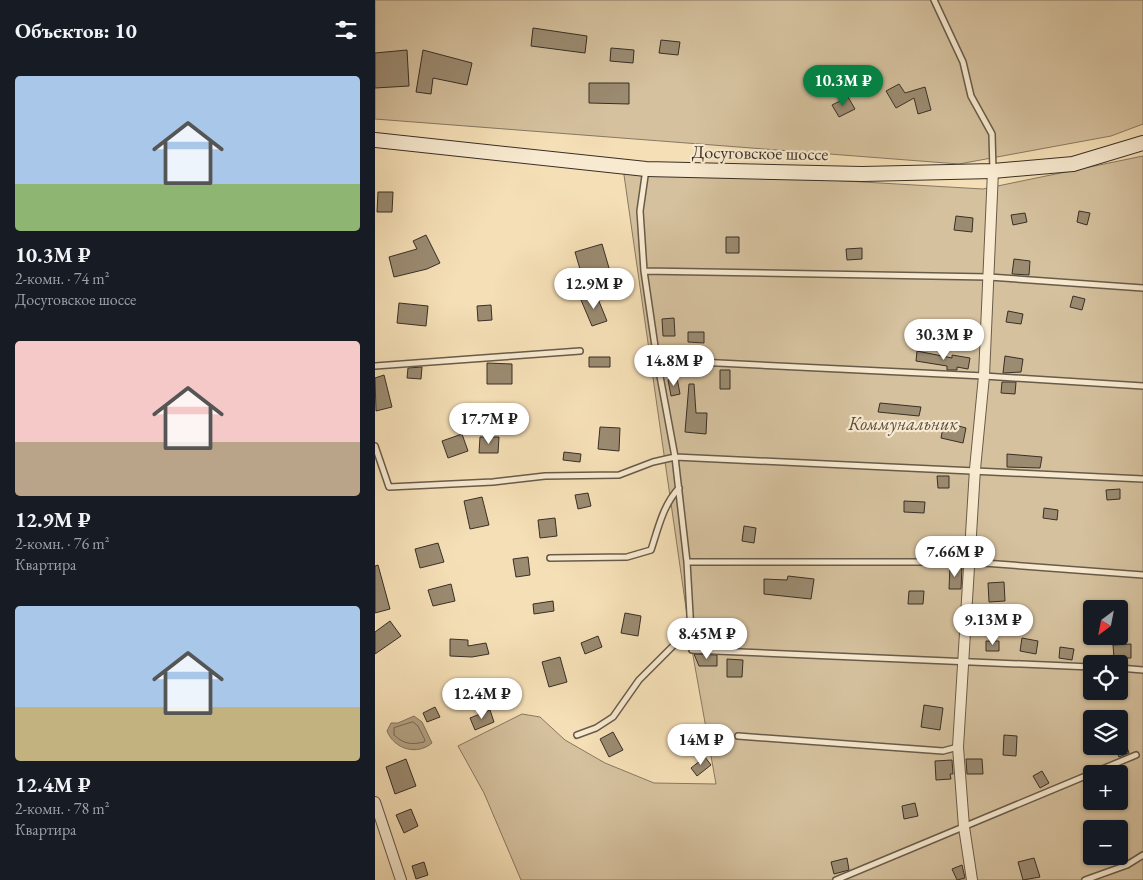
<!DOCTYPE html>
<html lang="ru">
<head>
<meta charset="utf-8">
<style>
  :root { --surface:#171b24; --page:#20242c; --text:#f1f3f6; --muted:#9ea1a6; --accent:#0b8043 }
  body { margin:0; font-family:"EB Garamond",serif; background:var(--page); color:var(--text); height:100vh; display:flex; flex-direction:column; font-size:19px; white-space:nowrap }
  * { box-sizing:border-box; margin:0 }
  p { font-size:16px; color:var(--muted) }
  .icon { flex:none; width:28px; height:28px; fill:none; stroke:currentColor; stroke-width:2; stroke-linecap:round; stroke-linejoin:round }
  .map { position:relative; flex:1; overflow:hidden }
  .panel { display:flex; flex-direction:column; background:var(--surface); width:375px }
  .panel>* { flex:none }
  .needle { width:32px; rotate:212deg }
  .tools { position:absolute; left:708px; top:600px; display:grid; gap:10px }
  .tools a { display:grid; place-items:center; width:45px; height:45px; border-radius:5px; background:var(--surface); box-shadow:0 1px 4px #0004; font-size:25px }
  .price { position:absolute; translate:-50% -42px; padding:0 11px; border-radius:18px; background:#fff; color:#222; font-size:16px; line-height:32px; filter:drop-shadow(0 1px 2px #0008) }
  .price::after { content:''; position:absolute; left:50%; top:30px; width:15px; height:11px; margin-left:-8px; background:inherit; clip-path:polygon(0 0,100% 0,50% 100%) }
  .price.active { background:var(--accent); color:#fff }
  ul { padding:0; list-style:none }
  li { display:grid; align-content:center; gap:10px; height:265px; padding:0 15px }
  li span { display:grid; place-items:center; height:155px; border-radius:5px; color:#555 }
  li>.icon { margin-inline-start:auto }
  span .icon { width:90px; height:90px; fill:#fffc; stroke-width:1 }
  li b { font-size:21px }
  h2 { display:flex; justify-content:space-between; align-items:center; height:60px; padding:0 15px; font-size:21px }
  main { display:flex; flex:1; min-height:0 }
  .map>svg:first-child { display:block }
  .green { fill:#d5c19e; stroke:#877862; fill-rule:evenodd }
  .water { fill:#b5a385; stroke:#83755f }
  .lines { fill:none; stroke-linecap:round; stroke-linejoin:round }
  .shore { stroke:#776956; stroke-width:1 }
  .building { fill:#9b8b71; stroke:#392f26 }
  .service-casing { stroke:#685b4a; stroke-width:8 }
  .minor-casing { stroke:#685b4a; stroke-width:12 }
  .secondary-casing { stroke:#392f26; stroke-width:16 }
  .service { stroke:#f8ead0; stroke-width:5 }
  .minor { stroke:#f8ead0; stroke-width:10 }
  .secondary { stroke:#f8ead0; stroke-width:14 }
  .labels { text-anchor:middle; stroke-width:4.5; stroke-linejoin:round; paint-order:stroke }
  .street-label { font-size:18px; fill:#392f26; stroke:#f8ead0 }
  .park-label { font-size:18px; font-style:italic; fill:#584c3e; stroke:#f8ead0 }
</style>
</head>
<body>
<main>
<section class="panel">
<h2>Объектов: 10<svg class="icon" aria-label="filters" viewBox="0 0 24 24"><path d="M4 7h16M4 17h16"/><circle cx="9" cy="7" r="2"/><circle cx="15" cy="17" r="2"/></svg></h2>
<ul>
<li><span style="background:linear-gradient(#a9c7e8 70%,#8fb573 0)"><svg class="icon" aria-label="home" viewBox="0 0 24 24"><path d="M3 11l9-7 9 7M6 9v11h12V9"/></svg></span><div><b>10.3M ₽</b><p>2-комн. · 74 m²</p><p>Досуговское шоссе</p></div></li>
<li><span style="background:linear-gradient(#f6c9c9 65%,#b9a48a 0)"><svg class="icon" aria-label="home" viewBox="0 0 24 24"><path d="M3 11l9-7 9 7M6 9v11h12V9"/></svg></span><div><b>12.9M ₽</b><p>2-комн. · 76 m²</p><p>Квартира</p></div></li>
<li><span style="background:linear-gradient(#a9c7e8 65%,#c2b280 0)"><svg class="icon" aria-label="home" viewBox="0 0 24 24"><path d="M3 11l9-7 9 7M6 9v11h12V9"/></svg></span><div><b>12.4M ₽</b><p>2-комн. · 78 m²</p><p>Квартира</p></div></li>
</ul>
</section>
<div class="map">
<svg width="768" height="880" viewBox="0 0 768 880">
  <rect width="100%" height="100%" fill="#f5dfb6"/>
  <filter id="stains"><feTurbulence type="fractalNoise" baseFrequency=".004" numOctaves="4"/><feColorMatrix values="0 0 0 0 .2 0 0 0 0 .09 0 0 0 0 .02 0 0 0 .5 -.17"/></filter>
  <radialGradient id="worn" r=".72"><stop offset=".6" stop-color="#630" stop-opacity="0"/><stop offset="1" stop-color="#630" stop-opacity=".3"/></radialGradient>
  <path class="green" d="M0 0H768V124L736 136 584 164 0 119Z
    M768 156V880H146L109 793 83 746 147 714 165 717 190 740 230 763 279 783 341 784 317 650 248 168 608 189ZM716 609H744V636H716ZM716 664H744V691H716ZM716 719H744V746H716ZM716 774H744V801H716ZM716 829H744V856H716Z"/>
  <path class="water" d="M39 716 47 722 57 743C42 756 19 749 12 731L16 723H23Z"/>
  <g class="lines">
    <path class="shore" d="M38 722 43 726 50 740 49 742C36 745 29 744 19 735V728Z"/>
  </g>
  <path class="building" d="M158 28 212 36 210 53 156 46Z
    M286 40 305 42 303 55 284 53Z
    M236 48 259 50 258 63 235 61Z
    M32 50 34 86 0 88V53Z
    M48 50 97 63 92 85 58 78 56 94 41 92Z
    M214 83H254V104L214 103Z
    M524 84 530 93 550 87 556 110 543 114 539 98 521 108 511 91Z
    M473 97 480 109 464 117 457 105Z
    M3 192H18L17 212H2Z
    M704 211 715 213 712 225 702 222Z
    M650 213 652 222 638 225 636 215Z
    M581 216 598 218 597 232 579 230Z
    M51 235 65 263 52 269 19 277 14 257 42 249 38 241Z
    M351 237H364V253H351Z
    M227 244 234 268 207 276 200 252Z
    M487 248V259L472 260 471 249Z
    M639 259 655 261 654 275 637 274Z
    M221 294 232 321 217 326 206 300Z
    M698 296 710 299 707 310 695 307Z
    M24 303 53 306 51 326 22 323Z
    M116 305 117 320 103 321 102 306Z
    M633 311 648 314 646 324 631 322Z
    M299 318 300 336H288L287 319Z
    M313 332H329V343L313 342Z
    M542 351 577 358V355L595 358 593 369 582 367V370H572V366L541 361Z
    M630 356 648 359 646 372 628 373Z
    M214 357H235V367H214Z
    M112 363 137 364V384H112Z
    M47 367 46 379 32 378 33 368Z
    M345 370H355V389H345Z
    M9 375 17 407 1 411 0 378Z
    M302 378 305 394 296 396 293 380Z
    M627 382H641L640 394 626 393Z
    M314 384H319L321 413H332L331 434 310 432Z
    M505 403 546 407 544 416 503 412Z
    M569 422 591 428 588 443 566 438Z
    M225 427 245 428 244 451 223 449Z
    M87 434 93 451 73 458 67 441Z
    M105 437H124L123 453H104Z
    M189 452 206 454 205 462 188 460Z
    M632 454 667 457 665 468 632 467Z
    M562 476H574V488H563Z
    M745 489V499L732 500 731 490Z
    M213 493 216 506 203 509 200 495Z
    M107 497 114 525 95 529 89 501Z
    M529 501 550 502 549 513 529 512Z
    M669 508 683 510 682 520 668 518Z
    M180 518 182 536 165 538 163 520Z
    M369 526 381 528 379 543 367 541Z
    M63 543 69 562 45 568 40 549Z
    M153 557 155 575 141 577 138 559Z
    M3 565 15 609 0 613V566Z
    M575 566H587L586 589H574Z
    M413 576 439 579 436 599 389 594V579L412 580Z
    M629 582 630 601 614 602 613 583Z
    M76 584 80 601 58 606 53 590Z
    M534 591H549L548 604H533Z
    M178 601 179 611 159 614 158 604Z
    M250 613 266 616 263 636 246 633Z
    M15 621 26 636 0 654V632Z
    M223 636 227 647 210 654 206 643Z
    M647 638 663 641 661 654 645 651Z
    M75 639 93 640V646L111 643 114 654 97 657 75 656Z
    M611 641H624V651H611Z
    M756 644V658H739L738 645Z
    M685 647 699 649 697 660 684 658Z
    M319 654 342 655V666H324Z
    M185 657 192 682 174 687 167 662Z
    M352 659 368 660 367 677H352Z
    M549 705 568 708 565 730 546 727Z
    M60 707 65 717 52 722 48 713Z
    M115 710 119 722 100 730 95 718Z
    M238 732 248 750 234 757 225 739Z
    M629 735 642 736 641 756 628 755Z
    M750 742 754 753 744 757 739 746H744V744Z
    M330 757 336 765 322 776 316 768Z
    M31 759 41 786 20 794 11 767Z
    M591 759H607L608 774H592Z
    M577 760 578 774H575L576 779 561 780 560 761Z
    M667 771 674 783 665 788 658 776Z
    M540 803 543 816 529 819 527 806Z
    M36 809 43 826 29 833 21 815Z
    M472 858 474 870 459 874 456 862Z
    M659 858 665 877 648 880 643 862Z
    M49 862 53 875 41 879 37 866Z
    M587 865 590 878 582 880 577 869Z"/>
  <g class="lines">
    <defs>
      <path id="service" d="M559 0 588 62 596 96 617 134 618 171
        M271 169 265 211 269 271 282 360 300 457 312 562 317 650
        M269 271 614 277 768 288
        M282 360 609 376 768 386
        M0 366 205 351
        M0 446 14 487 118 482 170 476 244 475 278 462 300 457 768 479
        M175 558 252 557 276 550C283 529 288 505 304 488
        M312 562H595L768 575
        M317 650 716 667
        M744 668 768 670
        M202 735 221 728 238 717 264 680 315 629V632
        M363 736 568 751 583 747
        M461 880 761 755
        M710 880 752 865 768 855"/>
      <path id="minor" d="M0 802 26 880
        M597 880 589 827 583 747 600 469 609 376 618 171"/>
      <path id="secondary" d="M0 140 271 169 487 174 618 171 698 164 768 143"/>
    </defs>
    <use href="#service" class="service-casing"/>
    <use href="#minor" class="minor-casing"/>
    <use href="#secondary" class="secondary-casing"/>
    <use href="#service" class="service"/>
    <use href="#minor" class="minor"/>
    <use href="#secondary" class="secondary"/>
  </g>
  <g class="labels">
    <g class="street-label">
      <text transform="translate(385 153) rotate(1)" y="6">Досуговское шоссе</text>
    </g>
    <g class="park-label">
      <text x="528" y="430">Коммунальник</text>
    </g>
  </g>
  <rect width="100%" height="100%" filter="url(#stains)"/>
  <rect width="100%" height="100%" fill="url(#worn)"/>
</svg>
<div class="tools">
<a><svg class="needle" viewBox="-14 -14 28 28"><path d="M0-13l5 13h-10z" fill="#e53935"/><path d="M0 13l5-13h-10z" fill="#9ea1a6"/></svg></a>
<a><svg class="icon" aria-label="locate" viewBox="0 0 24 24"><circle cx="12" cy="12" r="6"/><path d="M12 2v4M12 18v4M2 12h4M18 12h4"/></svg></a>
<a><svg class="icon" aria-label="layers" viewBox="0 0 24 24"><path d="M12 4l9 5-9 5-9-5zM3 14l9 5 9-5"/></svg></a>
<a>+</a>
<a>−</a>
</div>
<b class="price active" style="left:468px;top:107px">10.3M ₽</b>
<b class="price" style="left:219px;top:310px">12.9M ₽</b>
<b class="price" style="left:569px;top:361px">30.3M ₽</b>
<b class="price" style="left:299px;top:387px">14.8M ₽</b>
<b class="price" style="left:114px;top:445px">17.7M ₽</b>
<b class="price" style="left:580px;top:578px">7.66M ₽</b>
<b class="price" style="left:618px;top:646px">9.13M ₽</b>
<b class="price" style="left:332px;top:660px">8.45M ₽</b>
<b class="price" style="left:107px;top:720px">12.4M ₽</b>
<b class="price" style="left:326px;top:766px">14M ₽</b>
</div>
</main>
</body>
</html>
